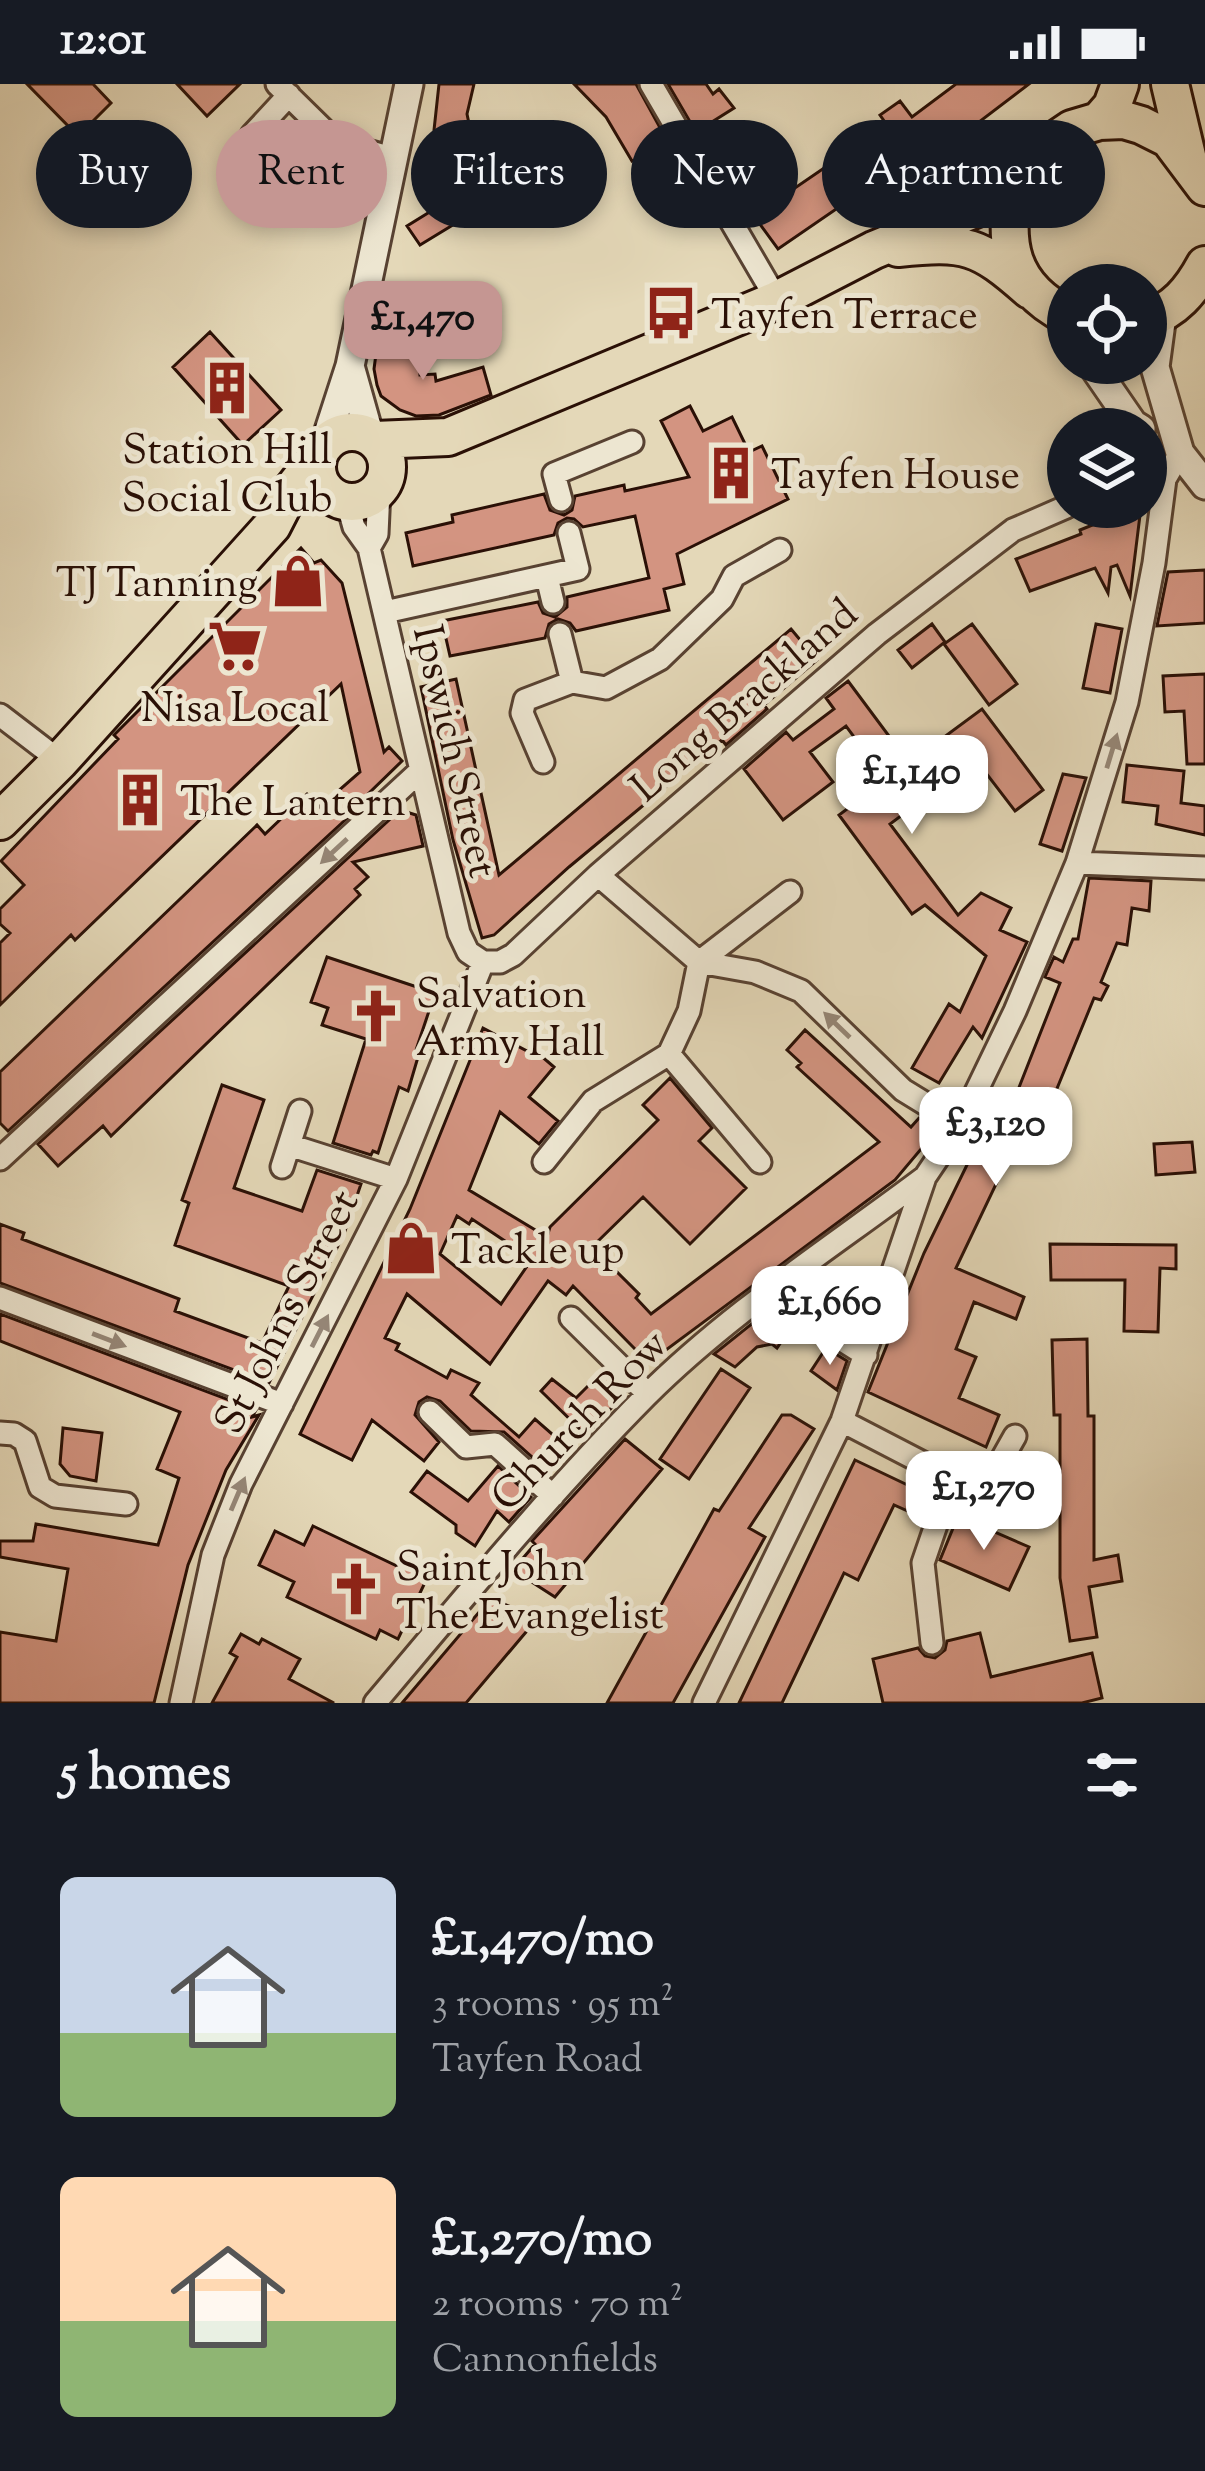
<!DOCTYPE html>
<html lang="en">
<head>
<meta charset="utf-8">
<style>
  :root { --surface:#171b24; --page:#242831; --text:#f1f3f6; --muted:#9ea1a6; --accent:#c59692 }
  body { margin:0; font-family:"Sorts Mill Goudy",serif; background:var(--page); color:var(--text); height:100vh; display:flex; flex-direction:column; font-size:45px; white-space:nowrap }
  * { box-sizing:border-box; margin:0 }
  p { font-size:39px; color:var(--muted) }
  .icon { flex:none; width:66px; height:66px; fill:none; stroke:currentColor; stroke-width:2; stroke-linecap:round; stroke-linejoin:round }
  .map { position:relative; height:1619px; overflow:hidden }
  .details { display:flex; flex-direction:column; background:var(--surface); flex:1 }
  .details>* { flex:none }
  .guide { position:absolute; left:36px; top:36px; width:1134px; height:108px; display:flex; gap:24px }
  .fabs { position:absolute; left:1047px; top:180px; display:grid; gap:24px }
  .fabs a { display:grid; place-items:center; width:120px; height:120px; border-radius:50%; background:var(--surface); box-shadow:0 6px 18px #0003; font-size:60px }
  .price { position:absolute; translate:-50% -102px; padding:0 27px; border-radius:24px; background:#fff; color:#222; font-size:39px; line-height:78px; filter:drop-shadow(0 3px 6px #0008) }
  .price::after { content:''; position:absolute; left:50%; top:72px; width:36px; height:27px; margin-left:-18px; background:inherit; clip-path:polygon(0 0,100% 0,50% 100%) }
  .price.current { background:var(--accent); color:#111 }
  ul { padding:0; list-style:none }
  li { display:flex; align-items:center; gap:36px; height:300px; padding:0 60px }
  li span { display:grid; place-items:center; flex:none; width:336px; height:240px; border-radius:18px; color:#555 }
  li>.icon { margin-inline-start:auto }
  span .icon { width:144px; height:144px; fill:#fffc; stroke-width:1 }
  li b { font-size:51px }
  h2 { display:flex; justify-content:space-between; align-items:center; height:144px; padding:0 60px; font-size:51px }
  .tag { padding:0 42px; border-radius:54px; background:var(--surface); box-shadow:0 6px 18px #0003; font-size:42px; line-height:108px }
  .tag.current { background:var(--accent); color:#111 }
  .status { display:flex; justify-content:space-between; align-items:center; height:84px; padding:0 60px; background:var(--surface); direction:ltr }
  .status svg { height:33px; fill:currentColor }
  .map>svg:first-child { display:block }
  .building { fill:#d39481; stroke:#2a1006; stroke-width:3; fill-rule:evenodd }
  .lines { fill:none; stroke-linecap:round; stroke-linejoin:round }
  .minor-casing { stroke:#584232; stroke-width:27 }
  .tertiary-casing { stroke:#584232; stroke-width:33 }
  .primary-casing { stroke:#2a1006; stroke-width:42 }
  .minor { stroke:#ede6d1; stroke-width:21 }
  .tertiary { stroke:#ede6d1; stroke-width:27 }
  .primary { stroke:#e4d8b8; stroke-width:36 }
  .oneway { fill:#958676 }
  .labels { text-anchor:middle; stroke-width:10; stroke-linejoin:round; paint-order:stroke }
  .poi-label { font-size:42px; fill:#2a1006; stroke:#ede6d1; text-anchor:start }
  .street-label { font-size:42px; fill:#2a1006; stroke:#ede6d1 }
</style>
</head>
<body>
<div class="status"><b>12:01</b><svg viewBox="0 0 49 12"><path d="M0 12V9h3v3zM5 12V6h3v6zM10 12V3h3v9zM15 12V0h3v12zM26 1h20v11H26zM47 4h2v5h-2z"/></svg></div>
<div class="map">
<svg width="1205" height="1619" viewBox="0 0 1205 1619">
  <rect width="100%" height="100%" fill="#e4d8b8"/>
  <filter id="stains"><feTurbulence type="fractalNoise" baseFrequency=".00167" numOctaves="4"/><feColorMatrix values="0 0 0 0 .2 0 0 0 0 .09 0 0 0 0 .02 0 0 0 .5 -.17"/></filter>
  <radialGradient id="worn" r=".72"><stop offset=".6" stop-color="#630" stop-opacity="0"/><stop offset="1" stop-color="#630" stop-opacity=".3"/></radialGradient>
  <path class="building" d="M27 0H93L111 19 78 52Z
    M177 0H240L207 32Z
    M439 0H474L467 30 479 87 450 95 434 46Z
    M574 0H636L669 60 632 77 606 33Z
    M668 0H706L713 10 719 5 734 24 696 48Z
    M956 0H1029L966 48 960 40 778 165 754 132 887 41 880 31 900 17 912 33Z
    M449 116 461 136 420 161 407 142Z
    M210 248 281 326 243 361 173 283Z
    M378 255 418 266 420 291 435 290 436 297 483 283 491 311 439 331 416 332 400 326 381 312 377 301 374 285Z
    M690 322 703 347 732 333 749 368 762 362 788 415 677 470 684 500 664 505 669 526 576 547 570 539 558 535 549 540 545 554 450 572 442 537 538 518 543 529 555 533 567 523V513L649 494 635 432 583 443 574 435 567 434 558 439 554 451 413 482 406 449 453 438 452 431 544 410 550 426 564 431 572 426 575 412 624 401 625 407 689 393 661 337Z
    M1125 423H1141L1130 512 1117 481 1111 483 1108 509 1095 484 1030 507 1016 475 1081 450 1080 446 1115 432Z
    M301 464 314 479 321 476 342 499 384 668 389 663 402 677 365 713 369 714 8 1047 0 1039V988L257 741 265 750 307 710 320 723 360 688 341 600 75 856 71 851 0 921V859L10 849 0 840V825L24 801 1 777 118 655 114 651Z
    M1205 486V539L1157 542 1168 488Z
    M932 540 945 558 912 584 898 566Z
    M972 540 1017 600 989 621 944 560Z
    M1096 540 1122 545 1110 609 1083 604Z
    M791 545 817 576 764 621 767 625 726 661 722 656 569 783 494 851 482 854 453 756 421 603 456 595 499 791Z
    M1205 590V680H1187L1184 627 1165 628 1163 592Z
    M848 597 909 679 982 625 1043 706 1015 727 976 676 890 740 958 831 981 809 1011 824 1000 846 1027 858 982 954 973 943 939 999 912 984 949 920 960 928 986 872 925 821 912 830 839 731 886 696 846 642 810 668 833 698 783 736 744 685 786 648 793 656 834 625 826 614Z
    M1127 681 1184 687 1181 719 1205 722V751L1156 740 1158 722 1123 718Z
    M1063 690 1086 694 1062 767 1040 760Z
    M400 726 416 731 423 762 353 778 368 793 355 805 360 811 111 1052 103 1042 58 1082 38 1060Z
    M1089 794 1151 797 1149 827 1132 824 1127 861 1117 859 1101 898 1108 902 1101 916 1094 914 1049 1024 1042 1021 1027 1058 1018 1054 956 1184 1024 1213 1016 1235 974 1218 956 1265 976 1273 959 1314 999 1331 986 1363 868 1308 924 1169 985 1044 993 1047 1009 1008 1016 1011 1060 899 1045 893 1054 873 1063 878 1073 855H1078Z
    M327 873 435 909 414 972 418 973 408 1007 399 1003 378 1069 373 1067 371 1071 333 1059 366 955 322 941 328 924 311 918Z
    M483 944 529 968 532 964 554 983 529 1013 558 1037 539 1060 500 1028 469 1106 547 1153 550 1143 658 1036 643 1021 670 994 712 1044 699 1057 746 1104 690 1160 643 1113 592 1163 639 1210 636 1214 651 1230 879 1058 797 983 801 979 787 966 805 946 911 1043 919 1034 927 1038V1058L895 1096 666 1266 650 1271 635 1265 573 1202 566 1211 548 1197 490 1280 407 1210 385 1254 399 1260 396 1266 447 1294 451 1286 479 1299 471 1311 519 1353 535 1335 560 1357 540 1380 504 1348 471 1347 440 1317 427 1313 419 1318 415 1331 439 1358 424 1377 372 1336 352 1376 300 1350 410 1125ZM457 1132 469 1140 472 1135 532 1175 501 1220 440 1170Z
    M222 1001 264 1016 234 1104 302 1127 317 1086 361 1100 344 1150 269 1299 0 1199V1140L24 1149 22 1155 179 1215 175 1227 262 1259 289 1202 175 1161 189 1119 182 1116Z
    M1192 1058 1195 1088 1156 1091 1154 1060Z
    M1050 1160 1176 1161V1185L1160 1184 1158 1248 1124 1247 1125 1196H1051Z
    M768 1227 792 1242 777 1264 772 1260 757 1263 735 1283 714 1270Z
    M0 1230 256 1326 252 1333 259 1331 226 1386 188 1481 154 1619H0V1548L56 1557 68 1485 0 1473V1457H33L36 1440 158 1461 179 1394 157 1385 180 1328 0 1257Z
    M1087 1255 1088 1332H1094V1476L1118 1471 1122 1497 1089 1503 1097 1553 1070 1557 1060 1494V1331H1054L1052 1256Z
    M826 1264 847 1277 837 1306 811 1287Z
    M721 1285 750 1304 689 1395 660 1375Z
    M603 1287 625 1308 587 1352 541 1307 552 1295 576 1314Z
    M782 1331H791L814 1345 749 1444 765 1453 673 1619H607L714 1425 719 1427Z
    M63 1344 102 1349 96 1397 70 1392 60 1380Z
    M625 1355 662 1385 555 1513 513 1486 535 1460 532 1457Z
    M855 1376 920 1407 910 1428 894 1421 858 1496 844 1489 782 1619H739Z
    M498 1382 531 1413 509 1438 497 1427 475 1462 456 1449V1441L411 1408 427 1387 468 1417Z
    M958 1432 1029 1463 1009 1506 940 1476Z
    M313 1442 397 1482 402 1472 431 1486 398 1555 380 1546 376 1555 287 1513 294 1498 259 1481 275 1447 304 1461Z
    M491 1514 537 1535 466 1619H402Z
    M980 1549 991 1593 1092 1569 1102 1614 1082 1619H883L873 1575 918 1564 925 1572 935 1574 945 1566 947 1557Z
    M241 1550 259 1560 262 1555 300 1575 289 1595 334 1619H212L237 1573 230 1569Z"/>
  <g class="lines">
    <defs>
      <path id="minor" d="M277 0 336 58 392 74
        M651 0 777 216
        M252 51 289 11
        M298 97 336 58
        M561 416 554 390 632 358
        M347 418 354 443 369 464 459 849 468 868 483 878
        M369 464 377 450 379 406
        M547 493 553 518
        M385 528 578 485 569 449
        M560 550 572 598
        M0 631 60 677
        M543 678 522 629 525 616 572 598 606 604 660 575 722 515 734 492 780 466
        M1077 779 1205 784
        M598 791 699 878 755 888 801 907 903 1006 960 1041
        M483 878H500L513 871 598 791 877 550 1013 446 1066 423
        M669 970 760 1078
        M289 1061 396 1095
        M0 1075 420 687
        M544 1078 593 1017 669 970 689 927 699 878 790 808
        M282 1083 300 1027
        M769 1210 866 1271
        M0 1214 282 1320
        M571 1234 648 1310
        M430 1328 466 1363 495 1360 553 1412
        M842 1337 952 1394
        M0 1349 14 1350 25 1357 40 1403 55 1412 126 1420
        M932 1559 923 1479 952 1394 984 1407 1015 1352
        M181 1619 213 1471 241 1400 396 1095 483 878
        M375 1619C463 1515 550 1409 646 1312 729 1229 832 1163 925 1093
        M704 1619 842 1337 925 1093 960 1041 1015 927 1077 779 1127 618 1154 479 1165 395 1180 369"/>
      <path id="tertiary" d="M1162 231 1155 283 1180 369 1205 401
        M1091 279 1133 340 1141 345
        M350 282 370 353
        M324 362 350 282 409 0"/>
      <path id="primary" d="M1170 0 1188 76
        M1099 37 1112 22 1120 0
        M1015 98C1002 158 1009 202 1068 232
        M898 164C966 157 979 161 1030 206
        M1146 236C1175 226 1191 207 1205 181
        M317 383a35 35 0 1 1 70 0a35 35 0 1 1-70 0Z
        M375 356 448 353 777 216 874 166 994 117 1041 66 1072 45 1099 37 1124 36 1141 41 1169 55 1205 103
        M0 737 60 677 272 442 288 411 318 373"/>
    </defs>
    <use href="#minor" class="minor-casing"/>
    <use href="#tertiary" class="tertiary-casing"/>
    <use href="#primary" class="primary-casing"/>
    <use href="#minor" class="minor"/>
    <use href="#tertiary" class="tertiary"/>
    <use href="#primary" class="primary"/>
  </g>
  <defs><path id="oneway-solid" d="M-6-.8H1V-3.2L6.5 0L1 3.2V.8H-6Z" transform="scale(3)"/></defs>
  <g class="oneway">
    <use href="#oneway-solid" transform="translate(1112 667) rotate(-73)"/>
    <use href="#oneway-solid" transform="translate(334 767) rotate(137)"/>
    <use href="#oneway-solid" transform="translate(837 941) rotate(-136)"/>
    <use href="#oneway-solid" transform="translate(320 1247) rotate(-63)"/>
    <use href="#oneway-solid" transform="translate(109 1256) rotate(21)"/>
    <use href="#oneway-solid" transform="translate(238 1410) rotate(-67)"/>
  </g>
  <defs>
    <symbol id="bus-bare" viewBox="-9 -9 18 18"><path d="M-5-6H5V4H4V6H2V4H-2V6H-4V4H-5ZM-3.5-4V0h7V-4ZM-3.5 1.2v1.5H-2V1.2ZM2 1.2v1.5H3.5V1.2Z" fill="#8f2418" stroke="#ede6d1" stroke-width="2.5" paint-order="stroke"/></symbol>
    <symbol id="building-bare" viewBox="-9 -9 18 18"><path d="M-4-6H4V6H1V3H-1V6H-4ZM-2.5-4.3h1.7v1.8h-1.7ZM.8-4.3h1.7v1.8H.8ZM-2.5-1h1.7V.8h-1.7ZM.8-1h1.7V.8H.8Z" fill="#8f2418" stroke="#ede6d1" stroke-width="2.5" paint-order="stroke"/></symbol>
    <symbol id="shop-bare" viewBox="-9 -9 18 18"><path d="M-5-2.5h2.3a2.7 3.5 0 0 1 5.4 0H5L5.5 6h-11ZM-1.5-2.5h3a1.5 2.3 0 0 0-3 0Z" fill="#8f2418" stroke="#ede6d1" stroke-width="2.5" paint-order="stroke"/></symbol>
    <symbol id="supermarket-bare" viewBox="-9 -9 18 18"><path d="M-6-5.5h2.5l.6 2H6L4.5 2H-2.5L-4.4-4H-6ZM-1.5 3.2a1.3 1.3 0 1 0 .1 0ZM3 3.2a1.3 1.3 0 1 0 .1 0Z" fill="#8f2418" stroke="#ede6d1" stroke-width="2.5" paint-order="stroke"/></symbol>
    <symbol id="church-bare" viewBox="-9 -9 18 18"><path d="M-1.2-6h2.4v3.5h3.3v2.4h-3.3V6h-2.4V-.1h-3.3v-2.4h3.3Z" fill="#8f2418" stroke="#ede6d1" stroke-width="2.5" paint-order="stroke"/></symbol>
  </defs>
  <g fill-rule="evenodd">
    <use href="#bus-bare" x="633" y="191" width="76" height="76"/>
    <use href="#building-bare" x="189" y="266" width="76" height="76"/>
    <use href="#building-bare" x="693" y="351" width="76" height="76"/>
    <use href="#shop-bare" x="260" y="459" width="76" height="76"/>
    <use href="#supermarket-bare" x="197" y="524" width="76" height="76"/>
    <use href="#building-bare" x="102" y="678" width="76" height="76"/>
    <use href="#church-bare" x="338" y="894" width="76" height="76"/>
    <use href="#shop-bare" x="373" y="1126" width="76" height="76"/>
    <use href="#church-bare" x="318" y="1467" width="76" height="76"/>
  </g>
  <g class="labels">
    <g class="poi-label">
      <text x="711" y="244">Tayfen Terrace</text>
      <text x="227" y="379" text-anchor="middle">Station Hill<tspan x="227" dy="48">Social Club</tspan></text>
      <text x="771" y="404">Tayfen House</text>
      <text x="258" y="512" text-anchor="end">TJ Tanning</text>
      <text x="235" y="637" text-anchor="middle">Nisa Local</text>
      <text x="180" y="731">The Lantern</text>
      <text x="416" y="923">Salvation<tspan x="416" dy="48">Army Hall</tspan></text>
      <text x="451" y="1179">Tackle up</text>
      <text x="396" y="1496">Saint John<tspan x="396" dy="48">The Evangelist</tspan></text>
    </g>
    <g class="street-label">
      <text transform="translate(743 615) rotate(-41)" y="15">Long Brackland</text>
      <text transform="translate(457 667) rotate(77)" y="15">Ipswich Street</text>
      <text transform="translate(285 1227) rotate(-63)" y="15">St Johns Street</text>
      <text transform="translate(578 1335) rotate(-46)" y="15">Church Row</text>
    </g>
  </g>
  <rect width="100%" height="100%" filter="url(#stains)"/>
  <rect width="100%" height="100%" fill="url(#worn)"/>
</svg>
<div class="fabs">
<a><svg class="icon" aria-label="locate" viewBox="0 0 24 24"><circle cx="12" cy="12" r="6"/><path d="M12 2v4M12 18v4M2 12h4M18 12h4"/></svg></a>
<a><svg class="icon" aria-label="layers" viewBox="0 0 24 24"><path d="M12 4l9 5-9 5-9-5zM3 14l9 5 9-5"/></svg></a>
</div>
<b class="price current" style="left:423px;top:299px">£1,470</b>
<b class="price" style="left:912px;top:753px">£1,140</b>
<b class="price" style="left:996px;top:1105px">£3,120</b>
<b class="price" style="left:830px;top:1284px">£1,660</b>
<b class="price" style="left:984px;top:1469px">£1,270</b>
<div class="guide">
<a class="tag">Buy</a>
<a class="tag current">Rent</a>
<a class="tag">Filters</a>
<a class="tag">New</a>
<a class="tag">Apartment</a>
</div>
</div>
<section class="details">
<h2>5 homes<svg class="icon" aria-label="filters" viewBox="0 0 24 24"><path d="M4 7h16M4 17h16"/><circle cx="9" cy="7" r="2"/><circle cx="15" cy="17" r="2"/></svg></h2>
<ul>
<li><span style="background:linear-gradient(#c9d6e8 65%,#8fb573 0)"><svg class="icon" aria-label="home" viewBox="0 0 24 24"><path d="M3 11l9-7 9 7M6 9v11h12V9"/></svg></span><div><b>£1,470/mo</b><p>3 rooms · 95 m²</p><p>Tayfen Road</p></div></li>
<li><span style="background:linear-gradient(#ffd9b3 60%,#8fb573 0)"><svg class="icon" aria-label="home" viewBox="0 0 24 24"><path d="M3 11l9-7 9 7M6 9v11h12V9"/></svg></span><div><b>£1,270/mo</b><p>2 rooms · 70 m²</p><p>Cannonfields</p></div></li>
</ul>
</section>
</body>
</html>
